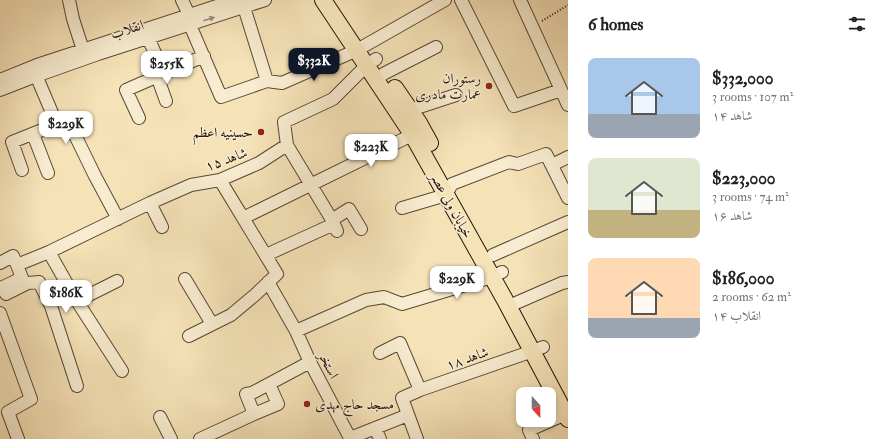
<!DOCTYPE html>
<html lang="en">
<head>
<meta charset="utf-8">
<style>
  :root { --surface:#fff; --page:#f2f2f2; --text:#202124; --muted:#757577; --accent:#111827 }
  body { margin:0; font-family:"IM FELL Double Pica",Amiri,serif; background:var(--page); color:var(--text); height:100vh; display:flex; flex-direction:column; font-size:15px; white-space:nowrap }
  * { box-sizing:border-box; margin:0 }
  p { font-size:13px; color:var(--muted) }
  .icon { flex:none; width:22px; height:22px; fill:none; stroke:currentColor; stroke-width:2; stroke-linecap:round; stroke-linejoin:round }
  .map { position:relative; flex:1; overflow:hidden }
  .details { display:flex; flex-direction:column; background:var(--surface); width:320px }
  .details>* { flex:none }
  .needle { width:26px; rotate:159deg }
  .fabs { position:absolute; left:516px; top:387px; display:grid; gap:8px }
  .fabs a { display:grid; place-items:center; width:40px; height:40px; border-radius:8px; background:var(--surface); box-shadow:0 2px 6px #0003; font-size:20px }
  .price { position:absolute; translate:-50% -34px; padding:0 9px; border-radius:8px; background:#fff; color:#222; font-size:13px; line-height:26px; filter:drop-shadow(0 1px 2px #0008) }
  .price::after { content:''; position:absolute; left:50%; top:24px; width:12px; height:9px; margin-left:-6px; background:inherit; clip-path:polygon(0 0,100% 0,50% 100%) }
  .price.active { background:var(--accent); color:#fff }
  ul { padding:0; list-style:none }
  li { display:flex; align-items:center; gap:12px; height:100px; padding:0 20px }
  li span { display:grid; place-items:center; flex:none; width:112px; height:80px; border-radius:8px; color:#555 }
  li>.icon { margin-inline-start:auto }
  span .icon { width:48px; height:48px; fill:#fffc; stroke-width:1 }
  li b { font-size:17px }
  h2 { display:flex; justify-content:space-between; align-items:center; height:48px; padding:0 20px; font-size:17px }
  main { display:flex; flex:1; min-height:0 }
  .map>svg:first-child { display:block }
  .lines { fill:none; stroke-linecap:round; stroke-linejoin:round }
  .minor-casing { stroke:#594836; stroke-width:14 }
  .major-casing { stroke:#25140b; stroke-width:18 }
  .path { stroke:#25140b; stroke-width:2; stroke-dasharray:1 2; stroke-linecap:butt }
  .minor { stroke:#f8ecd0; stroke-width:12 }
  .major { stroke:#f5e2b7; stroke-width:16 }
  .oneway { fill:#998b77 }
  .poi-dot { fill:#8f2418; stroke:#f8ecd0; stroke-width:1.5 }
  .labels { text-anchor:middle; stroke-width:3; stroke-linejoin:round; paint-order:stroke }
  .street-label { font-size:14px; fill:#25140b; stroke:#f8ecd0 }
  .poi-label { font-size:14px; fill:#25140b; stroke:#f8ecd0; text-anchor:end }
</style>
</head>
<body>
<main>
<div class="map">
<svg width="568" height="439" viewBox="0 0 568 439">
  <rect width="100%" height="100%" fill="#f5e2b7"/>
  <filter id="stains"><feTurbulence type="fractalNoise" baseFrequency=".005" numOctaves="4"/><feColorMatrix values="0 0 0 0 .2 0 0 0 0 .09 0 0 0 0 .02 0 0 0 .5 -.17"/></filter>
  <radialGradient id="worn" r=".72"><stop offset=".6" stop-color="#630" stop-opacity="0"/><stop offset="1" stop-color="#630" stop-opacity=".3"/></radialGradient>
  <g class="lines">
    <defs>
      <path id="minor" d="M69 0 73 19 83 50
        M182 0 189 15 190 25 221 97 267 81 282 83 357 50 445 0
        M244 0V7L267 81
        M461 0 514 106 561 90
        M520 0 568 105
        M145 31 164 73
        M33 68 58 127 75 135 95 176 118 219
        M157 76 166 101
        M376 79 385 73 436 47
        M0 80 37 65 235 0
        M0 90 36 76 98 54 265 0
        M403 114 410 110 456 95
        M139 118 126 90 204 56
        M33 134 48 173
        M287 145 332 220 337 231
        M552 165 568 157
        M22 170 12 142 57 124
        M150 203 162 227
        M402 208 446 195 452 184 509 162 518 164 546 154 568 198
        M243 218 420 131
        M332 220 349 209 361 229
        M49 252 75 298 122 371
        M266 255 334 224
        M493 255 568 222
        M0 263 13 256 17 265 49 252 150 203 191 185 220 180 259 163 287 145 284 122 333 99 367 65 376 59
        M17 265 22 278 3 287 6 294 28 283 39 282 51 306 77 386
        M185 279 212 324
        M268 282 296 331 310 362 350 438 408 415
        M77 301 117 281
        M509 306 562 283 568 282
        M0 313 31 399 8 412 18 439
        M296 331 366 300 384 297 402 304 492 277 502 272
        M189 336 231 315 256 294 277 274 220 180
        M380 353 400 343 420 390
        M254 414 278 404 269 384
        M160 417 171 439
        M375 428 380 439
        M200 439 254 414 246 394 252 393 310 362
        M417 439 402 398 420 390 533 351 543 347
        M533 439 529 430 568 413"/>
      <path id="major" d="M323 0 412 134 505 300 568 419
        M395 88 419 123 430 143"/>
    </defs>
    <use href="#minor" class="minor-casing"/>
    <use href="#major" class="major-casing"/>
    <path class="path" d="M542 21 568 5"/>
    <use href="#minor" class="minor"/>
    <use href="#major" class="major"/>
  </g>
  <defs><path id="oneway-solid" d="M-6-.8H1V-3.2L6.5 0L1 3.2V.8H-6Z"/></defs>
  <use class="oneway" href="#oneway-solid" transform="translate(209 19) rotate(-18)"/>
  <g class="poi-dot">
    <circle cx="489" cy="86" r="4"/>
    <circle cx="261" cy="132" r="4"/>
    <circle cx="307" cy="404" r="4"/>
  </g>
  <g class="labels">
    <g class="street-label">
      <text transform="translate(127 29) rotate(-18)" y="5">انقلاب</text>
      <text transform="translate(226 159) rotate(-20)" y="5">شاهد ۱۵</text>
      <text transform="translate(452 205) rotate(61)" y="5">خیابان ولی عصر</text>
      <text transform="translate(467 358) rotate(-19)" y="5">شاهد ۱۸</text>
      <text transform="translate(329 365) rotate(63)" y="5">استخر</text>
    </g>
    <g class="poi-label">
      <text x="481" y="83">رستوران<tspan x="481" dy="16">عمارت مادری</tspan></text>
      <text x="253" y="137">حسینیه اعظم</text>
      <text x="315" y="409" text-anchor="start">مسجد حاج مهدی</text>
    </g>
  </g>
  <rect width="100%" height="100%" filter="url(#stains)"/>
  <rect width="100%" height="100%" fill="url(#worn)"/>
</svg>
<div class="fabs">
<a><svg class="needle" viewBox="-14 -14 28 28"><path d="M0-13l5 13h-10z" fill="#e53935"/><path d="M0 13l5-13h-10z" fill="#757577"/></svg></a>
</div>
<b class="price active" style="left:314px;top:82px">$332K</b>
<b class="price" style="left:167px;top:85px">$255K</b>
<b class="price" style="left:66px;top:145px">$229K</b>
<b class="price" style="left:371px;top:168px">$223K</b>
<b class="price" style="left:457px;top:300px">$229K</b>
<b class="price" style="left:66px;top:314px">$186K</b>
</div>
<section class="details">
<h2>6 homes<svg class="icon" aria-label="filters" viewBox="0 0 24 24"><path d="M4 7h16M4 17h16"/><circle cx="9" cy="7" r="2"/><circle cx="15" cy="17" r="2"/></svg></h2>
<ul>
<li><span style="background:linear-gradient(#a9c7e8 70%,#9aa5b1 0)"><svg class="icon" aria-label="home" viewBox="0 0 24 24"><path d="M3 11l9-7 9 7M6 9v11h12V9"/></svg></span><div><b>$332,000</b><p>3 rooms · 107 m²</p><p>شاهد ۱۴</p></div></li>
<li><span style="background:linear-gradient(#dfe7d0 65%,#c2b280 0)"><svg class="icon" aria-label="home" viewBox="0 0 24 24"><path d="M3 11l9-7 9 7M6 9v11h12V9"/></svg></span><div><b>$223,000</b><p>3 rooms · 74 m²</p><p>شاهد ۱۶</p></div></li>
<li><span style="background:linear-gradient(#ffd9b3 75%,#9aa5b1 0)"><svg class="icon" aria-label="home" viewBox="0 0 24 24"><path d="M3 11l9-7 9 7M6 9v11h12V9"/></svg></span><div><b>$186,000</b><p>2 rooms · 62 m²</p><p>انقلاب ۱۴</p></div></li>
</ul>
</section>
</main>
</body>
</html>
